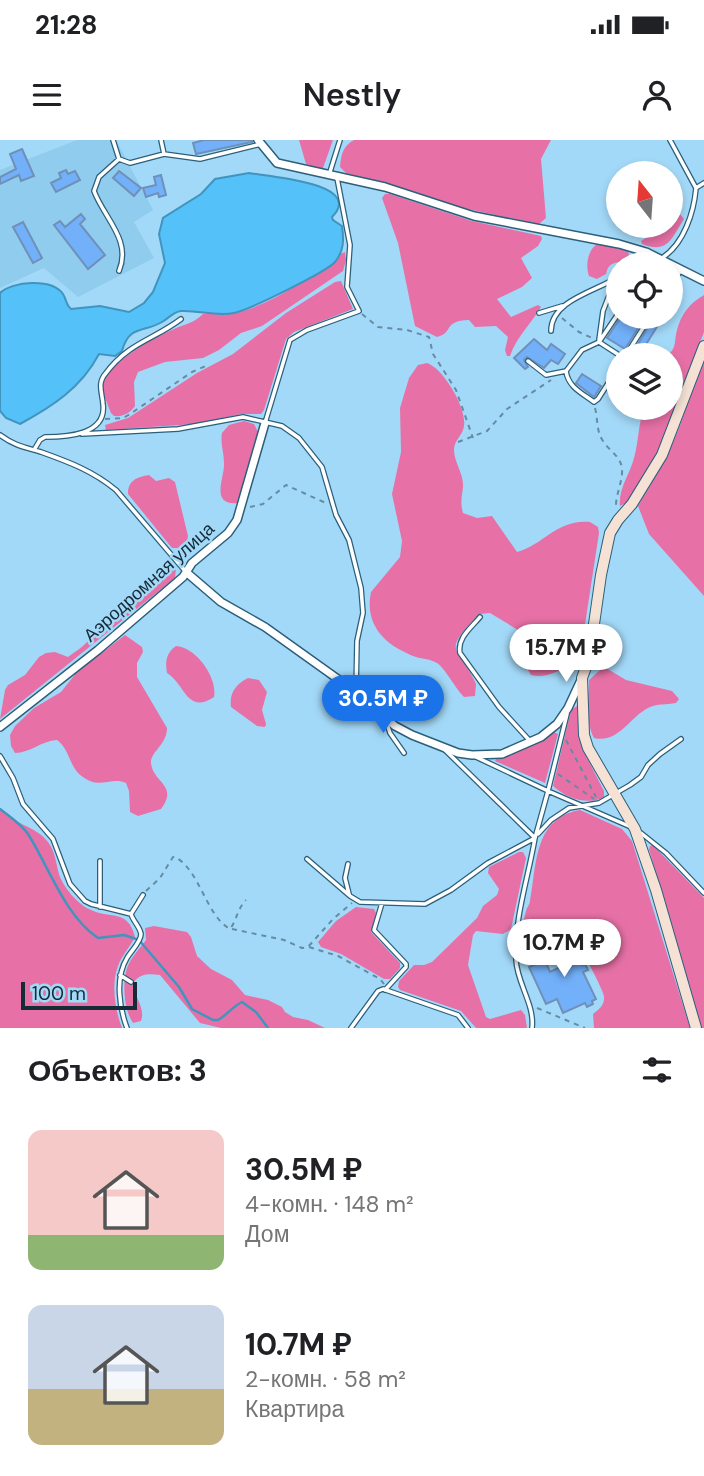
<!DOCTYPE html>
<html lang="ru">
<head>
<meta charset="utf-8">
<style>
  :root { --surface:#fff; --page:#f2f2f2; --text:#202124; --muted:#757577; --accent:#1a73e8 }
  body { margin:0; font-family:"DM Sans",sans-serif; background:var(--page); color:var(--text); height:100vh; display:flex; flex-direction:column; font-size:26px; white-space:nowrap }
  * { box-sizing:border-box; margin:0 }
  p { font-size:23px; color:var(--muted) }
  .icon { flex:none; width:38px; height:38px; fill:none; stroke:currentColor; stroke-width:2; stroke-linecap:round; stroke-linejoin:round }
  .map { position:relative; height:888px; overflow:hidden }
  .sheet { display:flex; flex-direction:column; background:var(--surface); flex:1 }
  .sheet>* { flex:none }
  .needle { width:46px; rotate:343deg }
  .controls { position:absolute; left:606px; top:21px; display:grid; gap:14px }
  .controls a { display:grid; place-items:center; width:77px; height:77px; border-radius:50%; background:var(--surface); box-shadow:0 4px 10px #0003; font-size:35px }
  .scale { position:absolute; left:21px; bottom:18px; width:116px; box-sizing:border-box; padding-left:7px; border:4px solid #152b36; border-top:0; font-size:19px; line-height:24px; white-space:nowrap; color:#152b36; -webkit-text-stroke:5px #a3d9f8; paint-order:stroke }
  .price { position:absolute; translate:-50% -60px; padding:0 16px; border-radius:24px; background:#fff; color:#222; font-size:23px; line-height:46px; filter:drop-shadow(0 2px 4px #0008) }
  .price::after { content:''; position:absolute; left:50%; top:42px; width:21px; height:16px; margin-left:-10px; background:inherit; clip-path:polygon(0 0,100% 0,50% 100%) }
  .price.active { background:var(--accent); color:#fff }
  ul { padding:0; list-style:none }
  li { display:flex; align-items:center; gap:21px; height:175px; padding:0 28px }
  li span { display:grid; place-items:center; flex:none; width:196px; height:140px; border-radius:14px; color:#555 }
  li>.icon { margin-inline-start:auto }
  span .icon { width:84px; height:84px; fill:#fffc; stroke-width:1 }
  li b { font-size:30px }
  h2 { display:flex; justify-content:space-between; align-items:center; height:84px; padding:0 28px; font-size:30px }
  .status { display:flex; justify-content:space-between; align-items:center; height:49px; padding:0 35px; background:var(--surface); direction:ltr }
  .status svg { height:19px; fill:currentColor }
  header { display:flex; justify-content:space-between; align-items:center; height:91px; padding:0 28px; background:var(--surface); font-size:32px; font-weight:600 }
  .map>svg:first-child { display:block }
  .built { fill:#8fccee }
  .green { fill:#e771a6 }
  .water { fill:#54c1f8; stroke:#4194be; stroke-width:2 }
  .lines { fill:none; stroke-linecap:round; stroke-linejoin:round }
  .stream { stroke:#4194be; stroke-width:2.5 }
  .building { fill:#72b0fa; stroke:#6f90b8; stroke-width:2 }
  .lane-casing { stroke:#2b5f7a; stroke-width:6 }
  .street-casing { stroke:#2b5f7a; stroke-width:10 }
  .secondary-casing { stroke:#2b5f7a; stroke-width:12 }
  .path { stroke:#648ca2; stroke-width:2; stroke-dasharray:5 5; stroke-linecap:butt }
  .lane { stroke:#fff; stroke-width:3.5 }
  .street { stroke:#fff; stroke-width:7 }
  .secondary { stroke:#f6e2d5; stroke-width:10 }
  .labels { text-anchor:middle; stroke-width:5; stroke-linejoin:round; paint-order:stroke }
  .street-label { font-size:18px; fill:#152b36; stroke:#a3d9f8 }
</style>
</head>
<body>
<div class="status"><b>21:28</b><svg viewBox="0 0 49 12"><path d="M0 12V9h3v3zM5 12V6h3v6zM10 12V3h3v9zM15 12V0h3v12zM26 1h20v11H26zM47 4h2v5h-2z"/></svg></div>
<header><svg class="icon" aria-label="menu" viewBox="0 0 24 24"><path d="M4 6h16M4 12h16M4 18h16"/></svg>Nestly<svg class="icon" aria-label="person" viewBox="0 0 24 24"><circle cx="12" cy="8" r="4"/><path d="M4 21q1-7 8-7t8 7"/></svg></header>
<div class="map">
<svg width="704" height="888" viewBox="0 0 704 888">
  <rect width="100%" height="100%" fill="#a3d9f8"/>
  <path class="built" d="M77 0H116L153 70 134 82 154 118 78 157 44 128 0 148V30Z"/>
  <path class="green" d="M299 0H333L323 28 319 29 306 24Z
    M354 0H551L541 19 546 78 539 84 458 67 388 44 347 34 340 27C341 14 343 6 354 0Z
    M385 54H390L472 81 541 96 542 99 538 106 521 118 532 138 522 147 497 159 511 177 538 165 541 167C531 184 517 196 510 216H507L505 210 508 197 496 186 475 187 469 180C442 181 455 192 437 197L415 186 398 103 382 58Z
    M680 74 684 79C671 99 668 114 642 104L641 101 665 86H670V82Z
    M599 103 624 108 629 113 628 118C619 125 609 119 606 134L597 139 589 136C585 125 588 108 599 103Z
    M345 112 346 120 343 131 262 186 241 193 219 210 203 218 165 222 138 232 134 242 135 266C130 273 123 277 114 276L111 273C108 265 103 255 103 247 104 224 155 197 174 189 185 184 194 183 203 174 214 173 224 175 236 173 268 166 306 139 334 122L338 115Z
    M341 141 353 169 294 192 286 199 264 270 261 274H241L195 284 106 290 105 285 128 278 197 233 233 214 286 173 335 142Z
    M704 155V192L667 289 657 314 628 362 620 366C618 349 630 334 634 318 639 300 638 285 644 268H670V215H668C677 208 674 200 677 190 681 174 690 163 704 155Z
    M704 221V456L649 394 638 366C652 342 667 319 677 293 687 269 691 244 704 221Z
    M427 223C443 228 467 268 464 286 463 295 454 300 454 310 454 322 464 334 463 347 462 357 460 362 463 373L477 378 492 376 517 412C545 404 557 379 590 382L598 387 599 393 582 504C574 523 554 540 531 535L528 530 533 511 528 496 490 473 479 474C440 515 458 504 476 544L475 556 464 557C456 549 444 527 437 523 430 519 423 519 416 517 386 506 364 486 371 452L400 417 402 401 392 354 401 312 400 268 409 238 418 225Z
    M244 281 254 284 258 292 238 363C209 366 225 337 224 323 224 312 220 303 222 293L229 285Z
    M149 335 156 341 169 338 175 342 188 396 187 402 180 408H172L128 354C128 341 136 337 149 335Z
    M169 425 176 429 175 438 0 579 5 550 8 545 25 535 39 517 46 513 55 512 68 517C82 507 93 500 98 484 106 480 121 480 125 470 128 463 126 459 131 453Z
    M125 495 142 507 143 512 137 523V537L167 588C167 605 150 612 151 623 153 643 179 645 161 669L138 676 130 672 129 651 126 643C111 636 100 650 83 637 69 628 70 609 57 600 41 601 30 613 15 613L11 606 10 595 15 586 34 568 61 552 77 532Z
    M176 506C196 507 218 538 214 557 187 575 185 544 167 533 165 522 166 513 176 506Z
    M606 528 626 540 672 551 679 559 676 563C666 565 657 563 648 568 630 577 618 604 594 598 585 582 589 557 589 540L600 530Z
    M248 538 259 540 267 552 262 570 266 584 265 587 257 586 231 567C229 553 236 544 248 538Z
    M577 566 579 596 583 610 604 651V657C588 666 566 658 553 646L571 570Z
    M554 592 558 594 545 643 495 621 497 618 518 612Z
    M0 669C13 684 36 686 48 702 56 712 56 726 60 737 65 749 78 764 89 769 110 780 128 768 135 797 130 807 122 815 118 826 111 844 115 870 122 888H0Z
    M580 670 622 689 632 701 690 888H594L593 874C599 869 605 865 604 856 604 851 573 792 569 787L563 786 557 789 549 813 531 819 522 814C522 799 522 785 526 771 527 767 530 764 530 761 537 726 533 678 580 670Z
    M653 705 704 758V888H700L649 709 650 706Z
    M519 712H523L526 718 511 789 503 794 476 791 473 795 468 825 486 877 490 879 521 870 525 875 527 888H476L461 871 400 850 398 847 399 841 414 825H424L432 822 477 778 483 766 497 755 499 749 488 733 489 727Z
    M356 767 374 769 376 773 371 792 400 823V828L390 839H384L341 814 321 807 318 802 336 781Z
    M154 786 187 792 191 797 197 816 211 829 232 840 245 855 268 860 282 867 285 872 293 877 308 880 325 888H221L200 883 160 835C150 834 141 833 134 842 133 857 146 867 141 881L133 883C124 869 122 844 127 828 131 817 140 808 146 800L145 788Z"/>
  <path class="water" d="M249 33C266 36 366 43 332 77L333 80 342 86C344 100 344 111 335 122 326 132 249 170 234 173 216 177 199 170 181 171 173 172 169 178 162 182 143 193 129 185 122 211L115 216 99 214C81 248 53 266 20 284L6 278 0 271V153C12 141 52 138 63 154 67 160 65 164 71 169L100 166 129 172 144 163 153 152 165 123 159 94 163 78 201 54 215 39Z"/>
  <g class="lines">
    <path class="stream" d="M0 669C10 677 21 684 28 694 49 727 65 776 98 798L124 795 139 800 179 847 192 869 213 880H218C227 875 232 867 242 862L256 872 268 888"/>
  </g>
  <path class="building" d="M204 0H252V2L196 14 193 3Z
    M22 9 34 36 21 41 19 35 0 44V37L16 29 10 14Z
    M66 30 68 34 75 31 80 40 56 52 51 43 61 38 59 33Z
    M119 31 141 48 134 56 113 38Z
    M161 35 166 55 159 57 158 53 146 57 143 48 156 45 154 37Z
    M81 74 85 79 80 84 105 115 88 129 54 85 60 81 65 87Z
    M23 82 42 118 33 123 13 87Z
    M621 177H645L625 209 607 198Z
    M654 177H663L645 206 638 215H635L632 214Z
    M534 199 547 210 551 204 565 214 558 224 551 220 544 228 527 217 524 220 528 227 525 229 514 218Z
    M582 234 601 246 594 257 576 243Z
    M566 791 582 825 585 824 588 830 583 832 596 859 592 861 593 864 587 867 585 863 563 873 557 859 546 864 529 827 545 820 550 832 567 824 557 801 560 799 558 794Z"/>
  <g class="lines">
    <defs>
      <path id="lane" d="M113 0 119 19 130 23 164 14 200 19 261 4
        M161 0 164 14
        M670 0 696 48
        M119 19 99 37 94 51C104 78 132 100 119 131
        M329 35 340 0
        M640 124C646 123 656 122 662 118 684 104 694 72 696 48L704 43
        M670 146 681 130
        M539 173 562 166
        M618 174 599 202 582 210 566 231C568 247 582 253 594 262L598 259 618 228
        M551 191C551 160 597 151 618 137
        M599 200 603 171 615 140
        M599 202 619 215
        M626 215 650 177
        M528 221 546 235 566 231
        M265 283 290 200 307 190 359 171 347 147 350 105 337 38
        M82 294 178 289 243 277 282 286 299 298 322 327 336 375 349 400 361 448 363 473 357 501 356 552
        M0 295C15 306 24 307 41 312 69 322 93 331 116 350L186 432
        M34 310 40 300 45 297C67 297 107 295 103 264 102 252 97 243 106 233 128 203 155 199 181 179
        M480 477C471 488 457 498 460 513L499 567 530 601
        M567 574 548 651 631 687
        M386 581 390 593 404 613
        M445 610 535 698 548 651 476 617
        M0 616 13 638 23 664 53 699 70 744 85 761 91 764 131 774C133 781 140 787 141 794 141 802 131 811 127 818 115 838 119 867 127 888
        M641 693 666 713 704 753
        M538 694 551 680 569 668 599 663 630 645 641 637 648 625 660 614 681 599
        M307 719 350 756 360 762 425 764 451 750 488 723 535 698C528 739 514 779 516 820 517 843 535 865 532 888
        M100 721V767
        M348 724 345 738 349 754
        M382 763 374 790 406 824V827L385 850
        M131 774 143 755
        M120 835 131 842
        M351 888 378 851 383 849 458 875 468 888"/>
      <path id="street" d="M258 0 277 23 385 47 474 76 619 104 646 112 704 141
        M186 432 221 462 265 487 342 542 395 586 412 595 458 613 472 615 502 614 541 597 557 584 568 568 581 540
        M0 587 98 510 183 437 192 423 228 393 237 380 265 283"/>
      <path id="secondary" d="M696 888 656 750 635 689 588 608 584 595 582 538 589 519 601 435 610 393 618 380 632 364 662 315 704 206"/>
    </defs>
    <use href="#lane" class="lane-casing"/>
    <use href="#street" class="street-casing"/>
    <use href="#secondary" class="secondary-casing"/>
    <path class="path" d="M362 174 378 187 407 190 429 197 433 214 456 250 473 298
      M562 178 579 192 592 198
      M595 268C598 279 596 291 603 301 609 311 621 316 622 329 623 342 615 355 616 369
      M105 279 123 278 130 274 192 232 208 225
      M458 302 487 291 507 269 551 240
      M250 367 263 364 286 345 328 364
      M566 600 596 657
      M558 634 594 659
      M146 751 160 738 173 717H175C200 730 206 776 230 789 237 780 237 769 246 760
      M232 789 284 800 302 808 308 807 333 779 352 763
      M309 807 338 816 380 839 384 844
      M537 868 585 888"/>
    <use href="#lane" class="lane"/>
    <use href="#street" class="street"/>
    <use href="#secondary" class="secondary"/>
  </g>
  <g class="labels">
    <g class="street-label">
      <text transform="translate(149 442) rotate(-42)" y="6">Аэродромная улица</text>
    </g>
  </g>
</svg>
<div class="controls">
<a><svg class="needle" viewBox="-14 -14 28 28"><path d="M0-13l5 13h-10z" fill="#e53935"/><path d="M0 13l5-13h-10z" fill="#757577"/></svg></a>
<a><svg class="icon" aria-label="locate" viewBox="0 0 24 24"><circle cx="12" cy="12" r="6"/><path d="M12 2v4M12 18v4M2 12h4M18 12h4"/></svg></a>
<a><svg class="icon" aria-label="layers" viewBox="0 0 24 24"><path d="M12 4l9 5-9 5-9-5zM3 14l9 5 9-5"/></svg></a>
</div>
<div class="scale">100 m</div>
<b class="price" style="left:566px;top:544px">15.7M ₽</b>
<b class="price active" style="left:383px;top:595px">30.5M ₽</b>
<b class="price" style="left:564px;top:839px">10.7M ₽</b>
</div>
<section class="sheet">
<h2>Объектов: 3<svg class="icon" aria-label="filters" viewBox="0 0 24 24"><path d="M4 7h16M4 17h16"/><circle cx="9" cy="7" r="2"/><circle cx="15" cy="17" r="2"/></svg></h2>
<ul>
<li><span style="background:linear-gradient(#f6c9c9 75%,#8fb573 0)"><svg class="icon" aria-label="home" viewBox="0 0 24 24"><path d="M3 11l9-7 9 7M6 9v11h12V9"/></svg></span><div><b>30.5M ₽</b><p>4-комн. · 148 m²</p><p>Дом</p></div></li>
<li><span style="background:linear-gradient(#c9d6e8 60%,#c2b280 0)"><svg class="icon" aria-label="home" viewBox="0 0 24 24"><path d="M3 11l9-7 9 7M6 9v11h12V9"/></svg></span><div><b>10.7M ₽</b><p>2-комн. · 58 m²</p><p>Квартира</p></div></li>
</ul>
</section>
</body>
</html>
